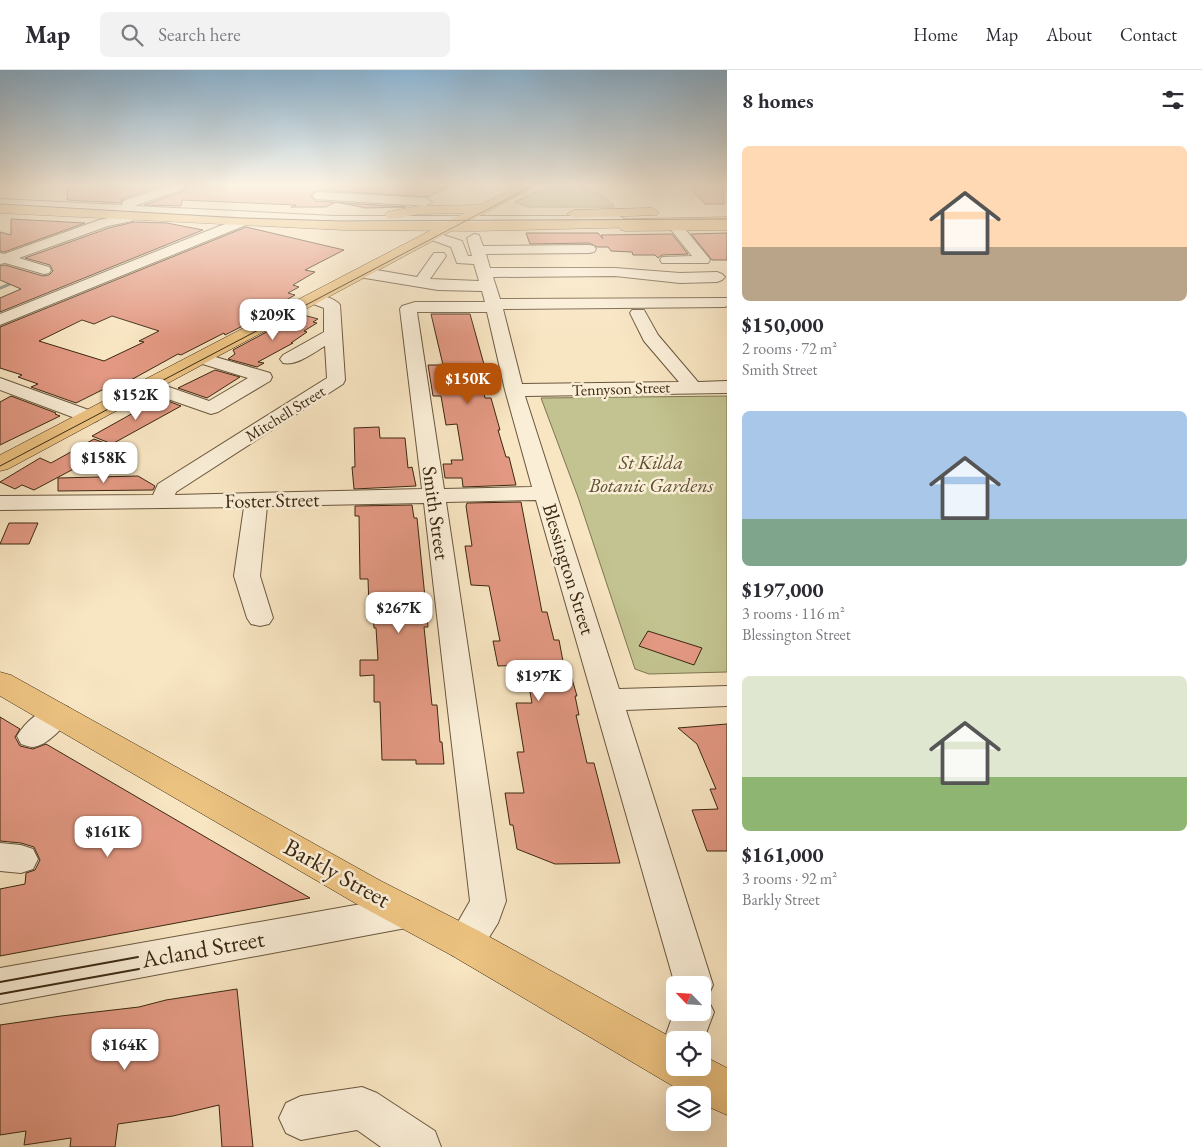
<!DOCTYPE html>
<html lang="en">
<head>
<meta charset="utf-8">
<style>
  :root { --surface:#fff; --page:#f2f2f3; --text:#2b2b33; --muted:#7c7c81; --line:#e1e1e2; --accent:#b45309 }
  body { margin:0; font-family:"EB Garamond",serif; background:var(--page); color:var(--text); height:100vh; display:flex; flex-direction:column; font-size:19px; white-space:nowrap }
  * { box-sizing:border-box; margin:0 }
  p { font-size:16px; color:var(--muted) }
  .icon { flex:none; width:28px; height:28px; fill:none; stroke:currentColor; stroke-width:2; stroke-linecap:round; stroke-linejoin:round }
  .map { position:relative; flex:1; overflow:hidden }
  .sheet { display:flex; flex-direction:column; background:var(--surface); width:475px }
  .sheet>* { flex:none }
  .needle { width:32px; rotate:295deg }
  .tools { position:absolute; left:666px; top:906px; display:grid; gap:10px }
  .tools a { display:grid; place-items:center; width:45px; height:45px; border-radius:8px; background:var(--surface); box-shadow:0 5px 20px #0002; font-size:25px }
  .price { position:absolute; translate:-50% -42px; padding:0 11px; border-radius:10px; background:#fff; color:#222; font-size:16px; line-height:32px; filter:drop-shadow(0 1px 2px #0008) }
  .price::after { content:''; position:absolute; left:50%; top:30px; width:15px; height:11px; margin-left:-8px; background:inherit; clip-path:polygon(0 0,100% 0,50% 100%) }
  .price.current { background:var(--accent); color:#fff }
  ul { padding:0; list-style:none }
  li { display:grid; align-content:center; gap:10px; height:265px; padding:0 15px }
  li span { display:grid; place-items:center; height:155px; border-radius:8px; color:#555 }
  li>.icon { margin-inline-start:auto }
  span .icon { width:90px; height:90px; fill:#fffc; stroke-width:1 }
  li b { font-size:21px }
  h2 { display:flex; justify-content:space-between; align-items:center; height:60px; padding:0 15px; font-size:21px }
  header { display:flex; align-items:center; gap:30px; box-sizing:border-box; height:70px; padding:0 25px; background:var(--surface); border-bottom:1px solid var(--line) }
  header strong { font-size:24px }
  nav { display:flex; gap:28px; margin-inline-start:auto; font-size:18px }
  .search { width:350px; height:45px; background:var(--page); display:flex; align-items:center; gap:12px; box-sizing:border-box; padding:0 18px; border-radius:8px; color:var(--muted); font-size:19px }
  main { display:flex; flex:1; min-height:0 }
  .map>svg:first-child { display:block }
  .green { fill:#c2c390; stroke:#7e7650 }
  .lines { fill:none; stroke-linecap:round; stroke-linejoin:round }
  .stream { stroke:#798179; stroke-width:3 }
  .building { fill:#e29882; stroke:#3b2811; fill-rule:evenodd }
  .minor-casing { stroke:#6a573d; stroke-width:2 }
  .major-casing { stroke:#3b2811; stroke-width:1 }
  .highway-casing { stroke:#3b2811; stroke-width:1 }
  .minor { fill:#faeed7; fill-rule:evenodd }
  .major { fill:#ecc281; fill-rule:evenodd }
  .highway { fill:#ecc281; fill-rule:evenodd }
  .tram-far1 { stroke:#3b2811; stroke-width:1 }
  .tram { stroke:#3b2811; stroke-width:2 }
  .labels { text-anchor:middle; stroke-width:5; stroke-linejoin:round; paint-order:stroke }
  .far-street-label { font-size:16px; fill:#3b2811; stroke:#faeed7 }
  .park-label { font-size:20px; font-style:italic; fill:#5d4f31; stroke:#faeed7 }
  .street-label { font-size:20px; fill:#3b2811; stroke:#faeed7 }
  .near-street-label { font-size:24px; fill:#3b2811; stroke:#faeed7 }
</style>
</head>
<body>
<header>
<strong>Map</strong>
<div class="search"><svg class="icon" aria-label="search" viewBox="0 0 24 24"><circle cx="10" cy="10" r="6"/><path d="M15 15l6 6"/></svg>Search here</div>
<nav><a>Home</a><a>Map</a><a>About</a><a>Contact</a></nav>
</header>
<main>
<div class="map">
<svg width="727" height="1077" viewBox="0 0 727 1077">
  <rect width="100%" height="100%" fill="#f8e5c2"/>
  <filter id="stains"><feTurbulence type="fractalNoise" baseFrequency=".004" numOctaves="4"/><feColorMatrix values="0 0 0 0 .2 0 0 0 0 .09 0 0 0 0 .02 0 0 0 .5 -.17"/></filter>
  <radialGradient id="worn" r=".72"><stop offset=".6" stop-color="#630" stop-opacity="0"/><stop offset="1" stop-color="#630" stop-opacity=".3"/></radialGradient>
  <path class="green" d="M548 116H579L602 125 615 137H528L515 132Z
    M727 326V602L649 604 635 599 578 427 541 328Z"/>
  <g class="lines">
    <path class="stream" d="M0 218 17 211"/>
  </g>
  <path class="building" d="M68 116H159L122 129 121 133 67 130Z
    M187 116H450L428 127 319 120 315 121 311 125 315 131 406 137H402L366 138 336 132 326 137H291L296 135 182 130 181 136 144 135 184 121Z
    M688 116H723L724 134H705Z
    M11 149 85 153 4 182 0 181V162L11 165Z
    M134 152 167 153 203 160 0 242V228L21 219 0 210V196L5 195 43 206 49 205 53 201 50 195 25 188 109 158Z
    M246 157 344 180 305 200 315 202 293 215 299 217 288 223 295 225 274 237 278 238 225 265 224 263 181 285 178 284 120 316 114 314 76 333 31 317 38 314 18 307 22 305 0 298V257ZM112 246 159 261 139 271 144 272 104 291 39 271 82 250 94 254Z
    M526 163H598L603 169 601 165 672 164 688 184 662 185 658 188 655 185H633L632 182 611 181 608 177H597L589 173 530 174Z
    M727 163V190H712L691 164Z
    M300 244 318 249 313 252 317 253 304 261 307 262 291 273H293L258 292 264 293 257 297 228 289 235 284 233 280Z
    M431 244H470L485 298 479 299 485 328H491L500 360H498L506 387H509L516 415 463 417 462 408H445L443 394H452L451 390H463L457 354 446 355 441 326H433L428 295H443Z
    M215 300 240 307 207 328 178 318Z
    M11 326 56 343 55 344 60 346 0 375V332Z
    M160 328 181 336 112 374 92 366Z
    M379 357 380 368H405L408 398 412 397 416 416 354 419 352 397H355L354 358Z
    M94 369 115 377 34 420 22 415 15 419 0 412 40 388 51 393Z
    M138 406 155 416 153 420 58 421V408Z
    M521 432 542 542H547L554 570H559L565 602H570L577 626H575L579 645H576L587 693H594L620 793 555 794 517 779 513 755H510L505 723H524L517 682H524L516 633H532L525 595 498 596 493 571H500L489 516 471 515 465 476H472L466 436 467 433Z
    M412 435 414 448H417L428 557H424L432 635H437L440 672H442L444 694H416V690H382L380 632H374V605L360 606V590H378L376 558H374L373 538H369L368 509H360L359 446H355V436Z
    M9 453H38L29 474H0Z
    M648 561 702 578 694 595 639 576Z
    M0 647 20 659 15 667 20 676 33 679 46 674 310 828 0 886V819L25 814 26 803 35 800 40 790 34 777 21 773 0 771Z
    M727 654V781H707L692 740 718 739 710 719H716L697 674 678 658Z
    M237 919 253 1077H222L219 1035 173 1046 118 1054 115 1077H70L71 1068 24 1075 26 1061 0 1065V955L61 946 139 937 166 930Z"/>
  <g class="lines">
    <defs>
      <path id="minor" d="M166 116H185L183 119 134 136 334 146H619L626 150 619 154H334L246 149 248 152 246 155 0 255V244L237 149 0 137V129L122 135 123 131Z
        M319 122 426 128 432 132 426 136 315 129 313 126 315 123Z
        M127 144 134 148 132 151 108 156 19 188 49 197 51 200 49 203 44 204 5 193 0 194V183L4 184 99 150Z
        M675 152 680 153 708 187 710 190 708 193H662L660 190 662 187 692 186 668 156Z
        M434 162 462 171 468 186H472L467 168 474 164 479 165 483 176 589 175 594 176 596 179 594 182 589 183 486 184 490 198H615L680 203 717 202 722 204 725 207 722 210 717 212 680 213 615 206 493 207 500 229 727 228V236L725 237 503 239 522 314 679 312 644 271 630 243 632 240H644L658 265 698 312 727 311V323L525 326 619 619 727 616V636L626 640 713 915 707 928 714 942 702 974V970H675V986L670 984 664 970 674 942 675 940V942H702V915H675L536 430 446 432 506 831 498 853 478 885 465 890 452 885 446 873 470 831 424 433 267 436 260 506 273 548 269 554 260 556 251 554 247 548 234 506 244 437 0 440V426L153 425 158 414 327 308 325 276C313 283 297 296 283 293L280 289 283 285 324 262V238L308 232 306 229 308 226C317 223 335 228 340 235L345 310 343 314 176 422 175 425 422 419 400 239 402 236 415 232H485L482 221 438 220 365 208 360 206 357 203 360 200 365 198 417 207 434 183H444L446 186 430 209 479 211 474 194 457 193 451 177 429 169 427 166ZM417 242H487L505 320 532 417 444 419Z
        M202 283 270 303 272 307 270 311 218 342 211 344 142 320 140 316 142 312 149 310 209 331 248 308 196 292 193 288 196 284Z
        M0 308 97 343 100 347 97 351 90 353 83 351 0 320Z
        M57 634 68 637 72 645C65 656 47 676 33 677 29 677 25 675 21 674L17 666C25 652 41 639 57 634Z
        M0 773 21 775 33 779 38 789 33 799 21 803 0 801Z
        M406 826 419 831 424 842 419 853 406 858 0 934V898Z
        M362 1017 377 1023 435 1061 441 1077H381L357 1060 301 1070 286 1063 279 1048 286 1033 301 1026Z"/>
      <path id="major" d="M518 116H535L8 399 0 401V385L464 143 419 144 392 149 387 148 385 145 387 142 419 136 480 135Z
        M652 138 659 142 657 145 574 148 567 144 574 140Z
        M727 152V160L626 161 621 160 619 157 621 154 626 153Z
        M0 602 11 605 381 811 479 861 676 970 675 998H702V985L727 998V1045L702 1034V1025H688L451 885 355 833 0 626Z"/>
      <path id="highway" d="M0 135 343 152H476L727 147V155L476 161 343 160 0 143Z"/>
    </defs>
    <use href="#minor" class="minor-casing"/>
    <use href="#major" class="major-casing"/>
    <use href="#highway" class="highway-casing"/>
    <use href="#minor" class="minor"/>
    <use href="#major" class="major"/>
    <use href="#highway" class="highway"/>
    <path class="tram-far1" d="M0 134 242 148 341 151 727 149
      M0 396 532 116"/>
    <path class="tram" d="M0 912 138 887
      M0 924 139 899"/>
  </g>
  <linearGradient id="sky" x2="0" y2="1"><stop stop-color="#8cb7d7"/><stop offset="0.43" stop-color="#fcf3e4"/><stop offset="1" stop-color="#fcf3e4" stop-opacity="0"/></linearGradient>
  <rect width="727" height="267" fill="url(#sky)"/>
  <g class="labels">
    <g class="far-street-label">
      <text transform="translate(621 318) rotate(-2)" y="6">Tennyson Street</text>
      <text transform="translate(285 343) rotate(-32)" y="6">Mitchell Street</text>
    </g>
    <g class="park-label">
      <text x="651" y="399">St Kilda<tspan x="651" dy="23">Botanic Gardens</tspan></text>
    </g>
    <g class="street-label">
      <text transform="translate(272 430) rotate(-1)" y="7">Foster Street</text>
      <text transform="translate(436 443) rotate(82)" y="7">Smith Street</text>
      <text transform="translate(569 499) rotate(73)" y="7">Blessington Street</text>
    </g>
    <g class="near-street-label">
      <text transform="translate(337 803) rotate(29)" y="8">Barkly Street</text>
      <text transform="translate(203 879) rotate(-10)" y="8">Acland Street</text>
    </g>
  </g>
  <rect width="100%" height="100%" filter="url(#stains)"/>
  <rect width="100%" height="100%" fill="url(#worn)"/>
</svg>
<div class="tools">
<a><svg class="needle" viewBox="-14 -14 28 28"><path d="M0-13l5 13h-10z" fill="#e53935"/><path d="M0 13l5-13h-10z" fill="#7c7c81"/></svg></a>
<a><svg class="icon" aria-label="locate" viewBox="0 0 24 24"><circle cx="12" cy="12" r="6"/><path d="M12 2v4M12 18v4M2 12h4M18 12h4"/></svg></a>
<a><svg class="icon" aria-label="layers" viewBox="0 0 24 24"><path d="M12 4l9 5-9 5-9-5zM3 14l9 5 9-5"/></svg></a>
</div>
<b class="price" style="left:273px;top:271px">$209K</b>
<b class="price current" style="left:468px;top:335px">$150K</b>
<b class="price" style="left:136px;top:351px">$152K</b>
<b class="price" style="left:104px;top:414px">$158K</b>
<b class="price" style="left:399px;top:564px">$267K</b>
<b class="price" style="left:539px;top:632px">$197K</b>
<b class="price" style="left:108px;top:788px">$161K</b>
<b class="price" style="left:125px;top:1001px">$164K</b>
</div>
<section class="sheet">
<h2>8 homes<svg class="icon" aria-label="filters" viewBox="0 0 24 24"><path d="M4 7h16M4 17h16"/><circle cx="9" cy="7" r="2"/><circle cx="15" cy="17" r="2"/></svg></h2>
<ul>
<li><span style="background:linear-gradient(#ffd9b3 65%,#b9a48a 0)"><svg class="icon" aria-label="home" viewBox="0 0 24 24"><path d="M3 11l9-7 9 7M6 9v11h12V9"/></svg></span><div><b>$150,000</b><p>2 rooms · 72 m²</p><p>Smith Street</p></div></li>
<li><span style="background:linear-gradient(#a9c7e8 70%,#7fa58c 0)"><svg class="icon" aria-label="home" viewBox="0 0 24 24"><path d="M3 11l9-7 9 7M6 9v11h12V9"/></svg></span><div><b>$197,000</b><p>3 rooms · 116 m²</p><p>Blessington Street</p></div></li>
<li><span style="background:linear-gradient(#dfe7d0 65%,#8fb573 0)"><svg class="icon" aria-label="home" viewBox="0 0 24 24"><path d="M3 11l9-7 9 7M6 9v11h12V9"/></svg></span><div><b>$161,000</b><p>3 rooms · 92 m²</p><p>Barkly Street</p></div></li>
</ul>
</section>
</main>
</body>
</html>
